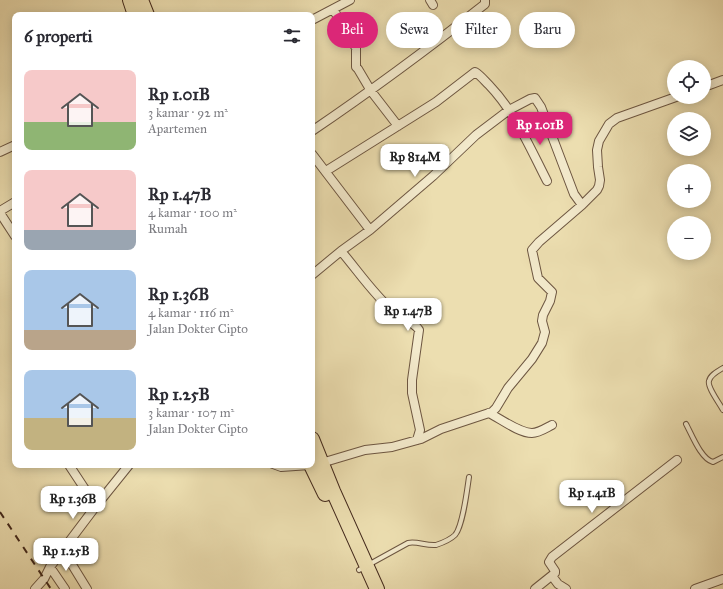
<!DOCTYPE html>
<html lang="id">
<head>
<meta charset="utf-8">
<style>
  :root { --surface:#fff; --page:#f2f2f3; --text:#2b2b33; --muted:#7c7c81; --accent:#db2777 }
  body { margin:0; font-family:"IM FELL Great Primer",serif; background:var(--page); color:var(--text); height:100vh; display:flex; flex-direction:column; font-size:15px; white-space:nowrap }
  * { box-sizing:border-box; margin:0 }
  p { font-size:13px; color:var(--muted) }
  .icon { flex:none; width:22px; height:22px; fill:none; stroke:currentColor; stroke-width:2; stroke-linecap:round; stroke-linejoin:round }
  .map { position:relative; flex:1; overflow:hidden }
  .details { position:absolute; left:12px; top:12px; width:303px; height:456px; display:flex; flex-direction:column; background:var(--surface); border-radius:8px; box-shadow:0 2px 10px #0003 }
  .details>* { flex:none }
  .guide { position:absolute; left:327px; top:12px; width:336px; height:36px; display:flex; gap:8px }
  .buttons { position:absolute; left:667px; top:60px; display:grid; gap:8px }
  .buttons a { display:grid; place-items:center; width:44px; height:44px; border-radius:50%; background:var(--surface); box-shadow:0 2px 10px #0003; font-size:20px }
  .price { position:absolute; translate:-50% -34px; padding:0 9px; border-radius:8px; background:#fff; color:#222; font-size:13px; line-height:26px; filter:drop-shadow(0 1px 2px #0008) }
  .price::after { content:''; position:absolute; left:50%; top:24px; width:12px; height:9px; margin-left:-6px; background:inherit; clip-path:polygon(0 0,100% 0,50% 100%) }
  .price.on { background:var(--accent); color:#fff }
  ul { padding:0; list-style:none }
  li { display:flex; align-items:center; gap:12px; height:100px; padding:0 12px }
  li span { display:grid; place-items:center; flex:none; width:112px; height:80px; border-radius:8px; color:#555 }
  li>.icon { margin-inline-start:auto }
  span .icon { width:48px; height:48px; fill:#fffc; stroke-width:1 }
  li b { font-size:17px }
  h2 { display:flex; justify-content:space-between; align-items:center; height:48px; padding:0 12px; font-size:17px }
  .pill { padding:0 14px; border-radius:18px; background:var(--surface); box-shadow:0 2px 10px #0003; font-size:14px; line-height:36px }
  .pill.on { background:var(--accent); color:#fff }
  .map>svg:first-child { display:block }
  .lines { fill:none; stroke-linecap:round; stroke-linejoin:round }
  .lane-casing { stroke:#6d5641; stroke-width:6 }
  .street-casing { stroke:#6d5641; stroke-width:10 }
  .highway-casing { stroke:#43291c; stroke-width:16 }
  .lane { stroke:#f3eacc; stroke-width:4 }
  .street { stroke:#f3eacc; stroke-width:8 }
  .highway { stroke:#ecdeb0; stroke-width:14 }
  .rail { stroke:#43291c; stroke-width:2; stroke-dasharray:7 7; stroke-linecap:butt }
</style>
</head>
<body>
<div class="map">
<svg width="723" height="589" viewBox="0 0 723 589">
  <rect width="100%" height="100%" fill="#ecdeb0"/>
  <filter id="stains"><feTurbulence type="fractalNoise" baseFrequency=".005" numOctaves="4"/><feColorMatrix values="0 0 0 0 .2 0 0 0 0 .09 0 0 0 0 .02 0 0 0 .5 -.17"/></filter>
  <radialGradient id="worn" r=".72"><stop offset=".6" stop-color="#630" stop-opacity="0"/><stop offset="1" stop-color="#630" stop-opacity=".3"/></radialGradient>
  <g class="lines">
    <defs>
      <path id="lane" d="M723 368C718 371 710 375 709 381 707 387 720 404 723 410
        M686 424C692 435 701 459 713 462L723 457
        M270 465 281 469 310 467
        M359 570 408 543C417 541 426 546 436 545 442 543 450 540 455 535 463 526 467 490 469 477"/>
      <path id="street" d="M430 0 433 5
        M333 9 356 48V67L358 69 371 91 398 126
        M312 20 350 0
        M704 87 723 80
        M312 131C371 91 429 48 485 4V0
        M0 152 15 145
        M312 154 370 230
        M326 171 436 102 475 72C480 75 484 80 489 85 515 112 530 148 547 181
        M0 211 15 202
        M0 213 15 236
        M341 251C358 271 374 295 394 312 402 318 414 322 419 330L412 380V393L420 430 417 440
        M312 275 341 251 370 230 433 176 476 135 509 110 530 99 535 98 541 107 574 194 582 205 597 190 599 186 600 180 598 167 597 150 599 141 609 124 617 118 676 97
        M489 413C501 419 519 433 532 433 539 433 546 428 552 425
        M318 464 365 450 392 447 421 439 441 429 492 412 496 408 508 388 532 359 542 343 545 332 542 321 543 315 550 301 552 292 538 278 532 250 539 242 582 205
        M69 465 96 506
        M63 550 87 589
        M50 567 65 589
        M552 576 558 584 566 589
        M35 589 44 579 50 567 96 506 129 465
        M535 589 555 573V571L549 562 552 557 677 460
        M695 589 723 579"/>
      <path id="highway" d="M130 0 135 15
        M141 0 147 15
        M312 439 333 491 377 589
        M311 465 325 494"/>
    </defs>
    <use href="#lane" class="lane-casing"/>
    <use href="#street" class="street-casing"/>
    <use href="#highway" class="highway-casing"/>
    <use href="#lane" class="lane"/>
    <use href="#street" class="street"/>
    <use href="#highway" class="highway"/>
    <path class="rail" d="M0 512 51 589"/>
  </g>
  <rect width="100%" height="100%" filter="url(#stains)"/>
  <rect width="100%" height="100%" fill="url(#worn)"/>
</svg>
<div class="buttons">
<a><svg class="icon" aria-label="locate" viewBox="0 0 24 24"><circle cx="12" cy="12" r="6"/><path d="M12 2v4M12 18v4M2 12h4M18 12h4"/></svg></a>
<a><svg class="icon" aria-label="layers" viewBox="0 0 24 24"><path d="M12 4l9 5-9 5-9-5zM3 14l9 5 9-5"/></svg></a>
<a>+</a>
<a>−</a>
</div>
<b class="price on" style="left:540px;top:146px">Rp 1.01B</b>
<b class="price" style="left:415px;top:178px">Rp 814M</b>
<b class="price" style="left:408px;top:332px">Rp 1.47B</b>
<b class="price" style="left:592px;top:514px">Rp 1.41B</b>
<b class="price" style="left:73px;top:520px">Rp 1.36B</b>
<b class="price" style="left:66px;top:572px">Rp 1.25B</b>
<div class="guide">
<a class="pill on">Beli</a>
<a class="pill">Sewa</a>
<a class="pill">Filter</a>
<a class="pill">Baru</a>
</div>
<section class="details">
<h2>6 properti<svg class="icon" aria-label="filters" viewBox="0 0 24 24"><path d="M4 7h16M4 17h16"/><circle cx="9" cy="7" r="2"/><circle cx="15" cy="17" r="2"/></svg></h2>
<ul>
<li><span style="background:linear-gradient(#f6c9c9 65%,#8fb573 0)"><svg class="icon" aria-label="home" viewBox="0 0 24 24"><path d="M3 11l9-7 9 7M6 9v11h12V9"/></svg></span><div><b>Rp 1.01B</b><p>3 kamar · 92 m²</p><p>Apartemen</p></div></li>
<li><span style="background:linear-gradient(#f6c9c9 75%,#9aa5b1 0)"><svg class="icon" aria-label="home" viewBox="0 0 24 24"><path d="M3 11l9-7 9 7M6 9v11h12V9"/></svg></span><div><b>Rp 1.47B</b><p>4 kamar · 100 m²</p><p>Rumah</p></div></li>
<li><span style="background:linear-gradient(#a9c7e8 75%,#b9a48a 0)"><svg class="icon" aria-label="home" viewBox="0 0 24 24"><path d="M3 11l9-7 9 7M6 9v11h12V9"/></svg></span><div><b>Rp 1.36B</b><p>4 kamar · 116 m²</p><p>Jalan Dokter Cipto</p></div></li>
<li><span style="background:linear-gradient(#a9c7e8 60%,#c2b280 0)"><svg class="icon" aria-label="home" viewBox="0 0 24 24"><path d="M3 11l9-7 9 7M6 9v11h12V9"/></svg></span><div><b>Rp 1.25B</b><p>3 kamar · 107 m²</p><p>Jalan Dokter Cipto</p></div></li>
</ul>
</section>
</div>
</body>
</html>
